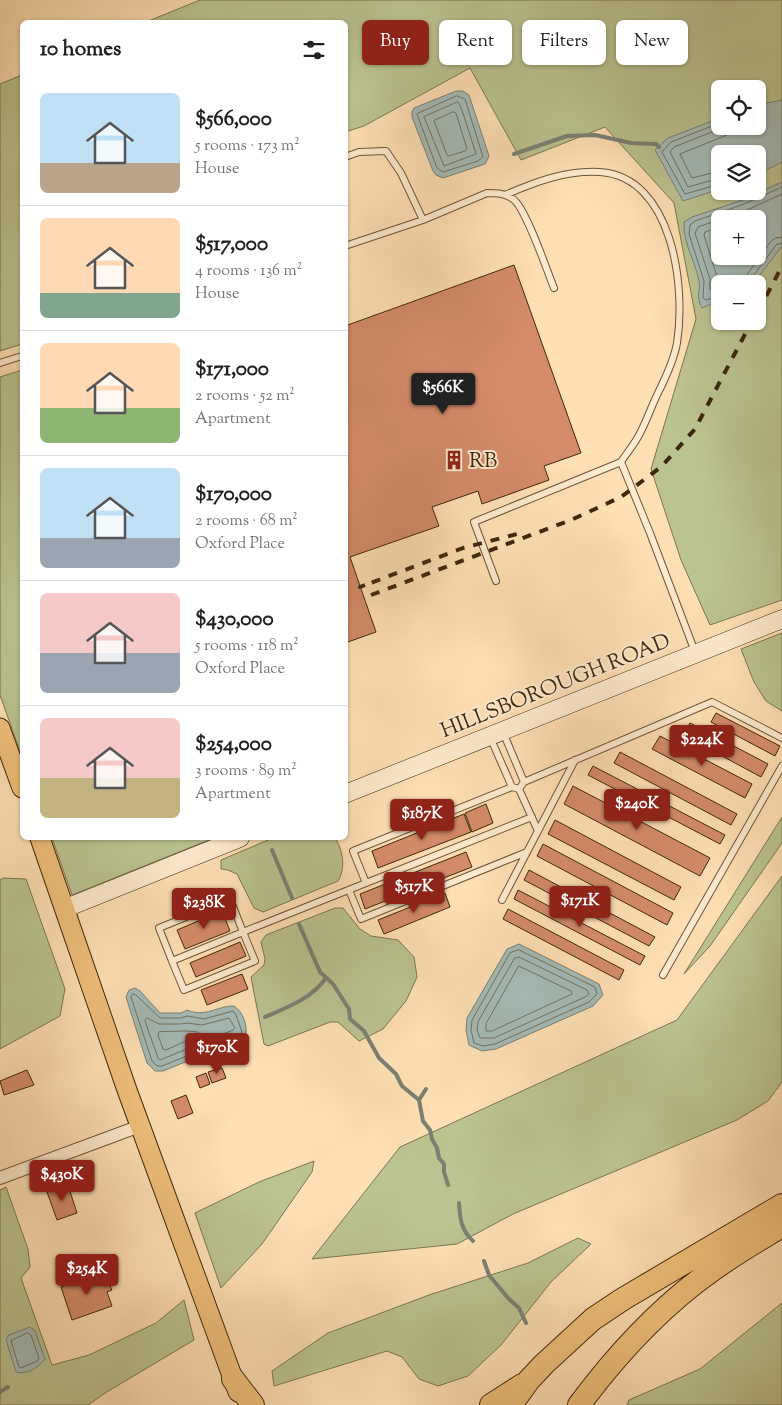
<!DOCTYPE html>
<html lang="en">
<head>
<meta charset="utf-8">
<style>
  :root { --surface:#fff; --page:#f6f6f6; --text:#202124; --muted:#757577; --line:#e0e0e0; --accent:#8f2418 }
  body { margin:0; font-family:"Sorts Mill Goudy",serif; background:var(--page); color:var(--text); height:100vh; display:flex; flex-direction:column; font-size:19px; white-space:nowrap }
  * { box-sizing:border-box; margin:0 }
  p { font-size:16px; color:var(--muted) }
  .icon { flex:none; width:28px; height:28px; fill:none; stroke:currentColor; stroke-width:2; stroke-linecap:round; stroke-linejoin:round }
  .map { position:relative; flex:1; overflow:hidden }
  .panel { position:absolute; left:20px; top:20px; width:328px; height:820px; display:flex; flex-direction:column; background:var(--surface); border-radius:8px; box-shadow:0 1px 4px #0004 }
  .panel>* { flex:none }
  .hud { position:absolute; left:362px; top:20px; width:344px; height:45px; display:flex; gap:10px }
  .controls { position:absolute; left:711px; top:80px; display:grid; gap:10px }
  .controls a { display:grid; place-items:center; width:55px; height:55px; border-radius:8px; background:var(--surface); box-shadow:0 1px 4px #0004; font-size:25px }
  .price { position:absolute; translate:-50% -42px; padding:0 11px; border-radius:5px; background:var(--accent); color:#fff; font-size:16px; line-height:32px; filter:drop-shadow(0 1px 2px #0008) }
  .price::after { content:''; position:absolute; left:50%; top:30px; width:15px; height:11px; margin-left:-8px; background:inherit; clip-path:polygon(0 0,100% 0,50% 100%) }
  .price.on { background:#222; color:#fff }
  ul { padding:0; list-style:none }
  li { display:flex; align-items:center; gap:15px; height:125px; padding:0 20px }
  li+li { border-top:1px solid var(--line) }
  li span { display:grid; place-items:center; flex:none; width:140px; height:100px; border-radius:8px; color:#555 }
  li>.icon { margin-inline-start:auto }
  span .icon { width:60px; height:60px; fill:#fffc; stroke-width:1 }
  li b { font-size:21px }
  h2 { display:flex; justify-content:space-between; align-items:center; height:60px; padding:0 20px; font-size:21px }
  .chip { padding:0 18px; border-radius:8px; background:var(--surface); box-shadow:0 1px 4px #0004; font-size:18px; line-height:45px }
  .chip.on { background:var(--accent); color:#fff }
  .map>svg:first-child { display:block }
  .green { fill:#bbc391; stroke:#7c754f; fill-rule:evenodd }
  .water { fill:#a4bbb7; stroke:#7b8073; fill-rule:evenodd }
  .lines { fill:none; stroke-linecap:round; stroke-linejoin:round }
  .shore { stroke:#717162; stroke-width:1 }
  .stream { stroke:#7b8073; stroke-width:4 }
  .building { fill:#d58b6a; stroke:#3e270d }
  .lane-casing { stroke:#6e5537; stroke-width:8 }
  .street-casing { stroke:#6e5537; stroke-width:14 }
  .secondary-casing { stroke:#3e270d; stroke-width:19 }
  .primary-casing { stroke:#3e270d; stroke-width:21 }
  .highway-casing { stroke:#3e270d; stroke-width:24 }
  .lane { stroke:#ffebcf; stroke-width:6 }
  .street { stroke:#ffebcf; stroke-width:12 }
  .secondary { stroke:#ffebcf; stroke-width:18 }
  .primary { stroke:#f0c07a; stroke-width:19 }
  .highway { stroke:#f0c07a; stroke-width:22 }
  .rail { stroke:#3e270d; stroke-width:4; stroke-dasharray:9 9; stroke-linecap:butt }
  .labels { text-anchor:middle; stroke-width:4; stroke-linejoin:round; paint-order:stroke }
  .poi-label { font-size:21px; fill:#3e270d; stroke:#ffebcf; text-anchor:start }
  .street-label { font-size:21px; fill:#3e270d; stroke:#ffebcf }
</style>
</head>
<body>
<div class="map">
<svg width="782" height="1405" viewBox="0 0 782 1405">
  <rect width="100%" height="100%" fill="#ffe0b5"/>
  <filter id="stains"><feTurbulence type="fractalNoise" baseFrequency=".004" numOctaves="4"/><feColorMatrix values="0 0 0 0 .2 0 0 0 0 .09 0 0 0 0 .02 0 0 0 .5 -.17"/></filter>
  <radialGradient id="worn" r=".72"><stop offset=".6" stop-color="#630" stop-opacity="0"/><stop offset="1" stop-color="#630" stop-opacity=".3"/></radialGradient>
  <path class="green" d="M200 0H782V600L710 625 681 560 651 469 696 319 674 203 605 127 521 160 470 68 364 126 345 132V22H146ZM720 89H758V126H720ZM720 154H758V191H720ZM720 219H758V256H720ZM720 284H758V321H720Z
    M22 75V344L0 351V84Z
    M22 370V757L0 695V377Z
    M782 633V711L766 701 754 682 741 649Z
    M782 817V843L710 946 684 974Z
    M52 838H214L72 895Z
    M273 838H335C343 850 346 868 338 881L263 912 254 908 237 874 228 870 221 869V860Z
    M782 876V1082L768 1101 737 1120 513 1214 457 1244 312 1259 400 1147 677 1020Z
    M3 878 26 879 65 989 60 1016 0 1049V880Z
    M335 908H343L360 929 371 936 398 940 414 957 417 977 406 1001 383 1029 359 1041 338 1022H330L268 1046 264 1044 251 977 264 965 265 959 261 942 266 935Z
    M314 1161 312 1172 262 1244 221 1288 195 1213 259 1182Z
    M6 1187 28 1249 30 1267 21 1278 52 1365 89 1355 156 1323 184 1300 194 1340 105 1393 88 1405H0V1190Z
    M578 1238 591 1244 551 1282 501 1345 468 1376 438 1386 419 1379 402 1357 387 1351 274 1386 272 1371 328 1333 429 1295 528 1263Z
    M782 1303V1405H627L629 1400 700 1369Z"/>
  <path class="water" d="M456 91H463L469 95 489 156 485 164 443 178 436 175 433 171 412 117V112L414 108Z
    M782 100V162L758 174V154H720V189L683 201 655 150 668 138 720 118V126H758V105Z
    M782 182V246L753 284H720V300L702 308C695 294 701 293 699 281 695 260 683 244 684 222L692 217 743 200ZM720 219H758V256H720Z
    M519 944 599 984 603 995 593 1006 496 1049 482 1051 469 1045 466 1030 467 1018 507 949Z
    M135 988 140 991 160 1013H181L187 1010C206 1018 216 1006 234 1006 243 1012 247 1024 246 1034L242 1039 163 1071H155L147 1063 126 997 129 990Z
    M30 1327 35 1331 45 1359C38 1368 27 1375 16 1372L6 1340 9 1335Z"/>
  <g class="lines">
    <path class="shore" d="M457 96 465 99 483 157 478 161 443 172 437 168 417 114Z
      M458 102 462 110 476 154 444 166 424 117Z
      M453 112 456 113 467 149 465 151 449 156 447 155 434 121Z
      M720 123 671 142 662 152 685 194 720 184
      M720 171 692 178 680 154 727 135 736 126
      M720 178 688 187 670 152 674 147 727 126
      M720 219 698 227 695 233 710 279V289L712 291 720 289
      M721 219 747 210 782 194
      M720 227 705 232 704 235 718 280 727 284
      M744 284 746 276 771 241 776 238 782 237
      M750 284 751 279 776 245 782 243
      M720 296 706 300 703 298 704 281 689 234 690 225 695 221 744 204 782 187
      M519 950 595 987 597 994 589 1002 495 1044 483 1046 474 1043 471 1030 472 1020 510 953Z
      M515 958 519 957 587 990 589 994 585 997 494 1038H480L477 1030 478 1022Z
      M519 966 571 991 572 994 492 1031H486V1024Z
      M133 994 136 995 160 1018H181L187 1016 204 1019 233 1011 236 1015 242 1032 239 1035 162 1066H157L152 1061 131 997Z
      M147 1018 159 1024H181L187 1023 202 1025 229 1018 235 1028 233 1030 160 1060 158 1058 145 1021Z
      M188 1031 198 1032 199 1035 166 1050 163 1049 158 1035 159 1032Z
      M28 1333 31 1335 39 1358 37 1361 21 1368 19 1367 11 1341Z"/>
    <path class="stream" d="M514 154 567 136 595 135 631 143 656 144 659 147
      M272 850 292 898
      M299 924 320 972 333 984 349 1009 350 1019 364 1031 379 1058 396 1074 402 1086 419 1100 423 1121 430 1130 432 1139 437 1148 439 1158 444 1164V1172L448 1185
      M265 1017C288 1007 311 999 326 978
      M419 1100 426 1089
      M459 1203C460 1219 461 1230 473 1241
      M484 1261 489 1275 508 1298 519 1308 526 1323
      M0 1392 8 1387"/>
  </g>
  <path class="building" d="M514 265 581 453 544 466 549 480 482 504 478 491 432 507 439 526 350 557 376 632 345 643V326Z
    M716 713 780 746 775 756 711 722Z
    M690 723 768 764 761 777 683 735Z
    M660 736 752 784 745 798 652 749Z
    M620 752 737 814 731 825 614 763Z
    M593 766 725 835 720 844 588 775Z
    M573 786 710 858 700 876 564 804Z
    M486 804 493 823 472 832 465 813Z
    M464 814 471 832 378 868 372 851Z
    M555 820 681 887 674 900 548 834Z
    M543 844 673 913 667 925 537 856Z
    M466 852 472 867 365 909 360 894Z
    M529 870 655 937 649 946 524 880Z
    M518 890 645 956 640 965 514 899Z
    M445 893 450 907 384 934 378 920Z
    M508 909 624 970 619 980 503 919Z
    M222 911 230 931 185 949 177 930Z
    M240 942 246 956 196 977 190 963Z
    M242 974 248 989 207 1005 201 990Z
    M222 1068 226 1078 212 1083 208 1072Z
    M27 1070 34 1085 4 1095 0 1081Z
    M206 1073 210 1084 200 1088 196 1077Z
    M186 1095 193 1113 178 1119 171 1101Z
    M68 1185 77 1213 57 1220 47 1192Z
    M100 1273 104 1286 109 1284 112 1290 107 1292 112 1306 72 1320 61 1287Z"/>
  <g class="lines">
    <defs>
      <path id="lane" d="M345 157 359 152 386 151 401 173 423 220
        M505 195C535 182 566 170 600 172 673 177 686 287 677 343 674 360 666 377 658 393 651 407 646 423 638 437 633 446 626 454 621 462
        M345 246 423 220 487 193C496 193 505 193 513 199 526 208 547 271 554 288
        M0 363 22 356
        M496 581 474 522 621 462 650 533 695 652
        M503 732 524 782
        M490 737 512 787
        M519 789 538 831
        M532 817 366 883 353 851 512 787 519 789 524 782 712 702 782 738
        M349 890 361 919 527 852
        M230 899 243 932 172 961 159 928Z
        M502 900 575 760
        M172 961 184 990 255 961 243 932 366 883
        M663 975 782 766"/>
      <path id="street" d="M0 1178 140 1126"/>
      <path id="secondary" d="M345 794 782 619
        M66 908 240 838"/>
      <path id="primary" d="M0 728 22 788
        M40 838 127 1090 238 1392"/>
      <path id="highway" d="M233 1379 253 1405
        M491 1405 522 1385
        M511 1405 529 1380 544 1364 593 1319 623 1299 782 1205
        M579 1405C617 1354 661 1306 714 1269 736 1253 759 1240 782 1226"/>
    </defs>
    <use href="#lane" class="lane-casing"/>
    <use href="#street" class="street-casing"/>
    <use href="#secondary" class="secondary-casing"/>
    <use href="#primary" class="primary-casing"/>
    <use href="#highway" class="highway-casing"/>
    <use href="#lane" class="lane"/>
    <use href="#street" class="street"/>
    <use href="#secondary" class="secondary"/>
    <use href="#primary" class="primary"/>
    <use href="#highway" class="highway"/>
    <path class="rail" d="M758 312 782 266
      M365 585 360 587 463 548 517 534
      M371 595 571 520 621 497 661 467 695 429 752 321"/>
  </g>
  <defs>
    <symbol id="building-bare" viewBox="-9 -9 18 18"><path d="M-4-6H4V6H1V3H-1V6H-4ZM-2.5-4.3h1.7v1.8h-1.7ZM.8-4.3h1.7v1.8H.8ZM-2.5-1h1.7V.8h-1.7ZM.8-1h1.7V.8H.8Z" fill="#8f2418" stroke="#ffebcf" stroke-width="2.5" paint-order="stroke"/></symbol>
  </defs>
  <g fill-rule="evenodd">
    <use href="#building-bare" x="440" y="446" width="28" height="28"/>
  </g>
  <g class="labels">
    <g class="poi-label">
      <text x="469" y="467">RB</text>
    </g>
    <g class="street-label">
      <text transform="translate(555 685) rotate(-22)" y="7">HILLSBOROUGH ROAD</text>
    </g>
  </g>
  <rect width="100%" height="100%" filter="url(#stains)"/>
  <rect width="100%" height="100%" fill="url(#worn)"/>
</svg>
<div class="controls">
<a><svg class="icon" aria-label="locate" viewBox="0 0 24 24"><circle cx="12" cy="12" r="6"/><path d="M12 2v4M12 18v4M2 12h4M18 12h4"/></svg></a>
<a><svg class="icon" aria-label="layers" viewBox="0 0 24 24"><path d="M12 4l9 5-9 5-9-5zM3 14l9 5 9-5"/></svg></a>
<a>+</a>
<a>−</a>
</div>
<b class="price on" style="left:443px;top:415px">$566K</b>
<b class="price" style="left:702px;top:767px">$224K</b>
<b class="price" style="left:637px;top:831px">$240K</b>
<b class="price" style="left:422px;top:841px">$187K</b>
<b class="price" style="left:414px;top:914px">$517K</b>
<b class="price" style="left:580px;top:928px">$171K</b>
<b class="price" style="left:204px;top:930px">$238K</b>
<b class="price" style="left:217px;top:1075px">$170K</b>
<b class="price" style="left:62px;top:1202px">$430K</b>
<b class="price" style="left:87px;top:1296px">$254K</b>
<div class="hud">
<a class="chip on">Buy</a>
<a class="chip">Rent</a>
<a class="chip">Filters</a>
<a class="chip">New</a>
</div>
<section class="panel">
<h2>10 homes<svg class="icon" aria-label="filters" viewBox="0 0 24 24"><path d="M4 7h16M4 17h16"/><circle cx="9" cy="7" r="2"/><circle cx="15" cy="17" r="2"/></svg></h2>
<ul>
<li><span style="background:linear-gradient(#bfe0f5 70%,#b9a48a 0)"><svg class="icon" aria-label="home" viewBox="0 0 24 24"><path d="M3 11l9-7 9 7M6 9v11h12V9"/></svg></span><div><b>$566,000</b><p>5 rooms · 173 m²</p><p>House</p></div></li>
<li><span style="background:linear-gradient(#ffd9b3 75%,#7fa58c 0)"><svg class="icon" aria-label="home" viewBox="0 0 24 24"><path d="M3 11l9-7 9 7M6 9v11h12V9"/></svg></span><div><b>$517,000</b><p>4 rooms · 136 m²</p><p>House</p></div></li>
<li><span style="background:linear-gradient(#ffd9b3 65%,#8fb573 0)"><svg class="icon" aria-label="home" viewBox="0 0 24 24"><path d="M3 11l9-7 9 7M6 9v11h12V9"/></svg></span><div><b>$171,000</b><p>2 rooms · 52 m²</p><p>Apartment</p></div></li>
<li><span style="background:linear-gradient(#bfe0f5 70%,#9aa5b1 0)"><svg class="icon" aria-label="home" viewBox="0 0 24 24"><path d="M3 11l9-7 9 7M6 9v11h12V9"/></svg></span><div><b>$170,000</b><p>2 rooms · 68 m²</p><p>Oxford Place</p></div></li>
<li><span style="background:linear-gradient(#f6c9c9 60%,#9aa5b1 0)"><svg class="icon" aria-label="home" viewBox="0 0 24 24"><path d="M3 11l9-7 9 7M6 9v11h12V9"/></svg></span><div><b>$430,000</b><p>5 rooms · 118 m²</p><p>Oxford Place</p></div></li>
<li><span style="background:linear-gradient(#f6c9c9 60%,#c2b280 0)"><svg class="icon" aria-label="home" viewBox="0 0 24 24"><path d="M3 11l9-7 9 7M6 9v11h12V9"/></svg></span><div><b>$254,000</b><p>3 rooms · 89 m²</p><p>Apartment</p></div></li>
</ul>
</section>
</div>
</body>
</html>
